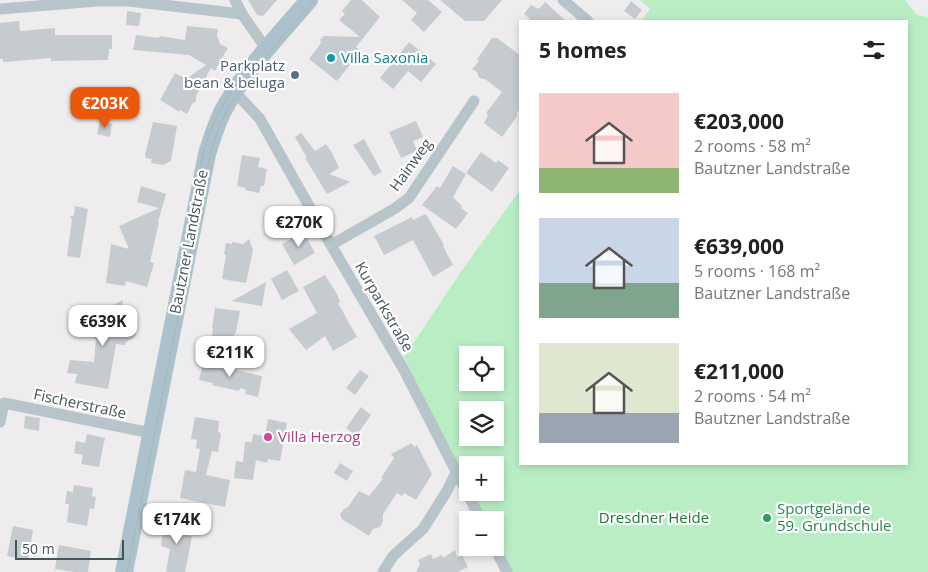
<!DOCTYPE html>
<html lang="en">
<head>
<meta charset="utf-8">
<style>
  :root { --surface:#fff; --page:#f2f2f2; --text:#222; --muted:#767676; --accent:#ea580c }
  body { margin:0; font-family:"Open Sans",sans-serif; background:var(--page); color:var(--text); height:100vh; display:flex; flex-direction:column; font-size:19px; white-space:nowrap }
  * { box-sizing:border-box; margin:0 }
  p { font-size:16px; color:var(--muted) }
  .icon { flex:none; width:28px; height:28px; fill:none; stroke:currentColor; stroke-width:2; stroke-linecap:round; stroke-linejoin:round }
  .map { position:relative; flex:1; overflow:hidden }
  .sheet { position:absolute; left:519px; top:20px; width:389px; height:445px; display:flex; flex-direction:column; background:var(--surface); border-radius:0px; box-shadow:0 2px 8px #0003 }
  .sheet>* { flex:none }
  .controls { position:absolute; left:459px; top:346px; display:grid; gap:10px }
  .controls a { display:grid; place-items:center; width:45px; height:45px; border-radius:0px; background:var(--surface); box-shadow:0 2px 8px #0003; font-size:25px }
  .scale { position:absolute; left:15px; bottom:12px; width:109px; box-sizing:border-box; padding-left:5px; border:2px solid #45535a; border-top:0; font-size:14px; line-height:18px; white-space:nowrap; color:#45535a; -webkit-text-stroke:4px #fff; paint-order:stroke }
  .price { position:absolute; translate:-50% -42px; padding:0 11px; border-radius:10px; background:#fff; color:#222; font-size:16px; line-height:32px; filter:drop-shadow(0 1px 2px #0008) }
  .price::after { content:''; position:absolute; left:50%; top:30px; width:15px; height:11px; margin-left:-8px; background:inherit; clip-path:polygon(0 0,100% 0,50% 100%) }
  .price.selected { background:var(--accent); color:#fff }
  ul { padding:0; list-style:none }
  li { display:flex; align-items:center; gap:15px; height:125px; padding:0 20px }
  li span { display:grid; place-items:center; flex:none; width:140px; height:100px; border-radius:0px; color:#555 }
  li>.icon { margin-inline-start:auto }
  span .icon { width:60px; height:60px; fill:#fffc; stroke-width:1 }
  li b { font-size:21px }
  h2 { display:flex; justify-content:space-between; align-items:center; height:60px; padding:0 20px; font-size:21px }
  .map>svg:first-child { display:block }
  .green { fill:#b9eec5; fill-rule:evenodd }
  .building { fill:#c6cbcf }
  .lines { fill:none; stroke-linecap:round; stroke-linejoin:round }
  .street { stroke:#b7c4ca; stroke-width:11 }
  .primary { stroke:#abc1cc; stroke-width:18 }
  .tram { stroke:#aeb3b7; stroke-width:1 }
  .culture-dot { fill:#0f9aa8; stroke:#fff; stroke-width:2 }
  .service-dot { fill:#5c6f8a; stroke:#fff; stroke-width:2 }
  .hotel-dot { fill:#d1479c; stroke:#fff; stroke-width:2 }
  .leisure-dot { fill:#2e9e5b; stroke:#fff; stroke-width:2 }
  .labels { text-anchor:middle; stroke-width:4.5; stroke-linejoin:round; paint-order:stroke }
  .culture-label { font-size:15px; fill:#0d838f; stroke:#fff; text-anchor:start }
  .service-label { font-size:15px; fill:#4e5e75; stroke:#fff; text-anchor:end }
  .street-label { font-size:15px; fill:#45535a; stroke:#fff }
  .hotel-label { font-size:15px; fill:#b23c85; stroke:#fff; text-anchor:start }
  .leisure-label { font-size:15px; fill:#27864d; stroke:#fff; text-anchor:start }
  .park-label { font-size:15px; fill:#167a38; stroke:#fff }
</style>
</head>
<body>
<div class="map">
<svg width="928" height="572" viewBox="0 0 928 572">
  <rect width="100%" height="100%" fill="#efeced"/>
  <path class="green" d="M640 0H905L917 15 928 17V572H512L495 538V520H486L472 493 495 492V465H468L467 483 404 357 460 273 520 190V464H906V21H641L650 9ZM468 355H495V382H468ZM468 410H495V438H468Z"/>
  <path class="building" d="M248 0H277L263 16 257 15Z
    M351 0H362L380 17 356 47 361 51 337 81 309 59 321 43 320 40 324 36 360 37 339 20 345 14 342 11Z
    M402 0H428L442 12 424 32 411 20 417 13Z
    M440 0H502L484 21H465Z
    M631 1 642 10 635 19 624 11Z
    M545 2 566 21H528L530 19 524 14 531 5 539 9Z
    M127 11 141 13 139 26 126 25Z
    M19 21 20 31 55 28V35H112V49H109L108 60 51 61V58L3 62V59H0V23Z
    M187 26 218 29 217 35 220 44 228 48 215 71 211 68 196 96V101L192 104 187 114 180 110 179 112 160 100 175 73 186 79 206 65 189 55 133 50 136 35 159 38 160 36 185 40Z
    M492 38H497L520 55V108L516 114 518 115 502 137 484 123 488 115 486 113 502 92 485 79H482L478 76 477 72 472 69 479 61 477 59Z
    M409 42 436 64 421 82 408 71 393 89 380 78Z
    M100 121 112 124 110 137 97 134Z
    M416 121 423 137 413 141 417 151 401 158 389 132Z
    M153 122 177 126 171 161 163 165 151 163 152 159 146 158 145 155Z
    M301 133 315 151 326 144 331 151 339 168 329 174 350 182 327 194 305 158H307L295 137Z
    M364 139 382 172 374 176 353 145Z
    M481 152 496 163 498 160 509 168 492 192 466 173Z
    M242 155 260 158 258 167 267 169 264 186H261L259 193 245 190 246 188 237 186Z
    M453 166 466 174 453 197 462 206 461 208 468 213 456 229 422 205 437 186 440 188Z
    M141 186 166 194 158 222H159L150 262 154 263 147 287 126 281 125 286 106 283 111 244 129 249 119 226 159 208 137 202Z
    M75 206 88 209 80 258 67 256 72 220 70 217 74 215Z
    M426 214 444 245 443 246 453 265 433 277 413 240 384 255 374 236 412 217 413 220Z
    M301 233H304L315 253 294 265 282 244Z
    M249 239 253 250 246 283 222 279 226 255 224 254 226 243 232 244V242L243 244Z
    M287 270 299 291 282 300 271 279Z
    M325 275 337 294 340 302 338 303 357 337 333 351 325 336 306 350 289 329 317 313 303 287Z
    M266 282 262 306 232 301Z
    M123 300 120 317 134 319 133 326 136 331V335L134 338 126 342 125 345 116 344 108 389 75 383 77 374 67 373 70 360 94 362 96 339 85 331 84 327 86 322 91 319 98 318 103 310Z
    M215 308 240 311 236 332 234 336H231L230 339 212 336 213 328H212Z
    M204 359 237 367 236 370 262 376 258 397 245 394 246 390 240 388 239 391 212 385 213 383 199 380Z
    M360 370 369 376 355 395 346 388Z
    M361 407 371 415 356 436 346 428Z
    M25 416 40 418 39 431 24 428Z
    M195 417 219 421 218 432 221 433 218 452 212 451 206 475 230 480 225 507 180 498 185 470 196 472 200 449 196 448 197 440 191 439Z
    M268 419 287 423 280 461 268 459 267 463 256 460 253 480 234 478 236 461 243 462 245 442H252L253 434 265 436Z
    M87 434 105 438 99 467 81 464 83 455 74 453 76 441 85 443Z
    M412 443 414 447 417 445 432 474 416 500 404 493 402 496 397 493 383 514V521L380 527 373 529 369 536 342 519 340 514 344 509 348 507 359 491 369 496 383 479 381 478 394 458 391 454Z
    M340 463 353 471 347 481 334 473Z
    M74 485 93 488 92 496 96 497 94 509 90 508 87 526 67 522 69 504H65L67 491 73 492Z
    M171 519 183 521 182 524 189 525 188 535 192 536 185 572H166L170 549 161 546 164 525 167 526 168 521 170 522Z
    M13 526 33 530 28 560 7 556Z
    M59 545 91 551 88 572H74L55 569Z
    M455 550 457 557 462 555 468 567 458 572H416L420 564 418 560 431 554 433 559 442 555 443 558Z"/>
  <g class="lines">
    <path class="street" d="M235 0 242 14
      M563 0 588 21
      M0 9 97 1H128L242 14 267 50
      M235 92 260 119 331 245 404 370 481 520
      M331 245 394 209 409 198 474 101
      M0 422 4 403 151 433
      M495 548 507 572
      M383 572 393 556 423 529 447 491 456 472"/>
    <path class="primary" d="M124 572 207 154C212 138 217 121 225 107 247 68 280 34 309 0"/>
    <path class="tram" d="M200 167C207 131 222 103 244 73
      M127 572 210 155C215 139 220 123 228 109 252 69 285 35 314 0"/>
  </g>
  <circle class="culture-dot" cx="331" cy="58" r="5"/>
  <circle class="service-dot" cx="295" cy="75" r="5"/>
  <circle class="hotel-dot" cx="268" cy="437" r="5"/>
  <circle class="leisure-dot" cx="767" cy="518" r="5"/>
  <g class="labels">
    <g class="culture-label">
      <text x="341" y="63">Villa Saxonia</text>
    </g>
    <g class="service-label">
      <text x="285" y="71">Parkplatz<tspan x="285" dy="17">bean &amp; beluga</tspan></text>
    </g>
    <g class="street-label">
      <text transform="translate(411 165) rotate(-54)" y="5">Hainweg</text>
      <text transform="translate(189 242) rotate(-79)" y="5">Bautzner Landstraße</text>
      <text transform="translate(384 307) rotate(60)" y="5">Kurparkstraße</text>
      <text transform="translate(80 404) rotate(12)" y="5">Fischerstraße</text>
    </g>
    <g class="hotel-label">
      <text x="278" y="442">Villa Herzog</text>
    </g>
    <g class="leisure-label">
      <text x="777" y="514">Sportgelände<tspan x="777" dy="17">59. Grundschule</tspan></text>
    </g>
    <g class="park-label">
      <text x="654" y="523">Dresdner Heide</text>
    </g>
  </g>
</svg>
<div class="controls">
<a><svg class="icon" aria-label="locate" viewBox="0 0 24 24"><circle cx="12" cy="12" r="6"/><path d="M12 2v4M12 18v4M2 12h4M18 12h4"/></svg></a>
<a><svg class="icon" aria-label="layers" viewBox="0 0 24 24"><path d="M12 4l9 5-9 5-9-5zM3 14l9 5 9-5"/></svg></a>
<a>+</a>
<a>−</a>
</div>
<div class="scale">50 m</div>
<b class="price selected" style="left:105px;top:129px">€203K</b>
<b class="price" style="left:299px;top:248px">€270K</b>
<b class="price" style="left:103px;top:347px">€639K</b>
<b class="price" style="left:230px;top:378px">€211K</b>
<b class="price" style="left:177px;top:545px">€174K</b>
<section class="sheet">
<h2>5 homes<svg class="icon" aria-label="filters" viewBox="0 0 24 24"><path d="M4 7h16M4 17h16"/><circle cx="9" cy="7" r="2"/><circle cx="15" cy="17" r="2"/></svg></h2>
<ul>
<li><span style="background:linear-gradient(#f6c9c9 75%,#8fb573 0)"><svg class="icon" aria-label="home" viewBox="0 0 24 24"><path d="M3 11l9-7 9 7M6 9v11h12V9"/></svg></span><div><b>€203,000</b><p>2 rooms · 58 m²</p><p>Bautzner Landstraße</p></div></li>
<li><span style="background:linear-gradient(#c9d6e8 65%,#7fa58c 0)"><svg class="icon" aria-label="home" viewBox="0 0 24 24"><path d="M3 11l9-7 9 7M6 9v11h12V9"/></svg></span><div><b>€639,000</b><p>5 rooms · 168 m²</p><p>Bautzner Landstraße</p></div></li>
<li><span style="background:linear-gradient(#dfe7d0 70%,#9aa5b1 0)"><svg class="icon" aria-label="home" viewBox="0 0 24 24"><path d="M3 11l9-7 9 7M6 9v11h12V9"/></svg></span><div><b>€211,000</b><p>2 rooms · 54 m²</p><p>Bautzner Landstraße</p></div></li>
</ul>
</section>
</div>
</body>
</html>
